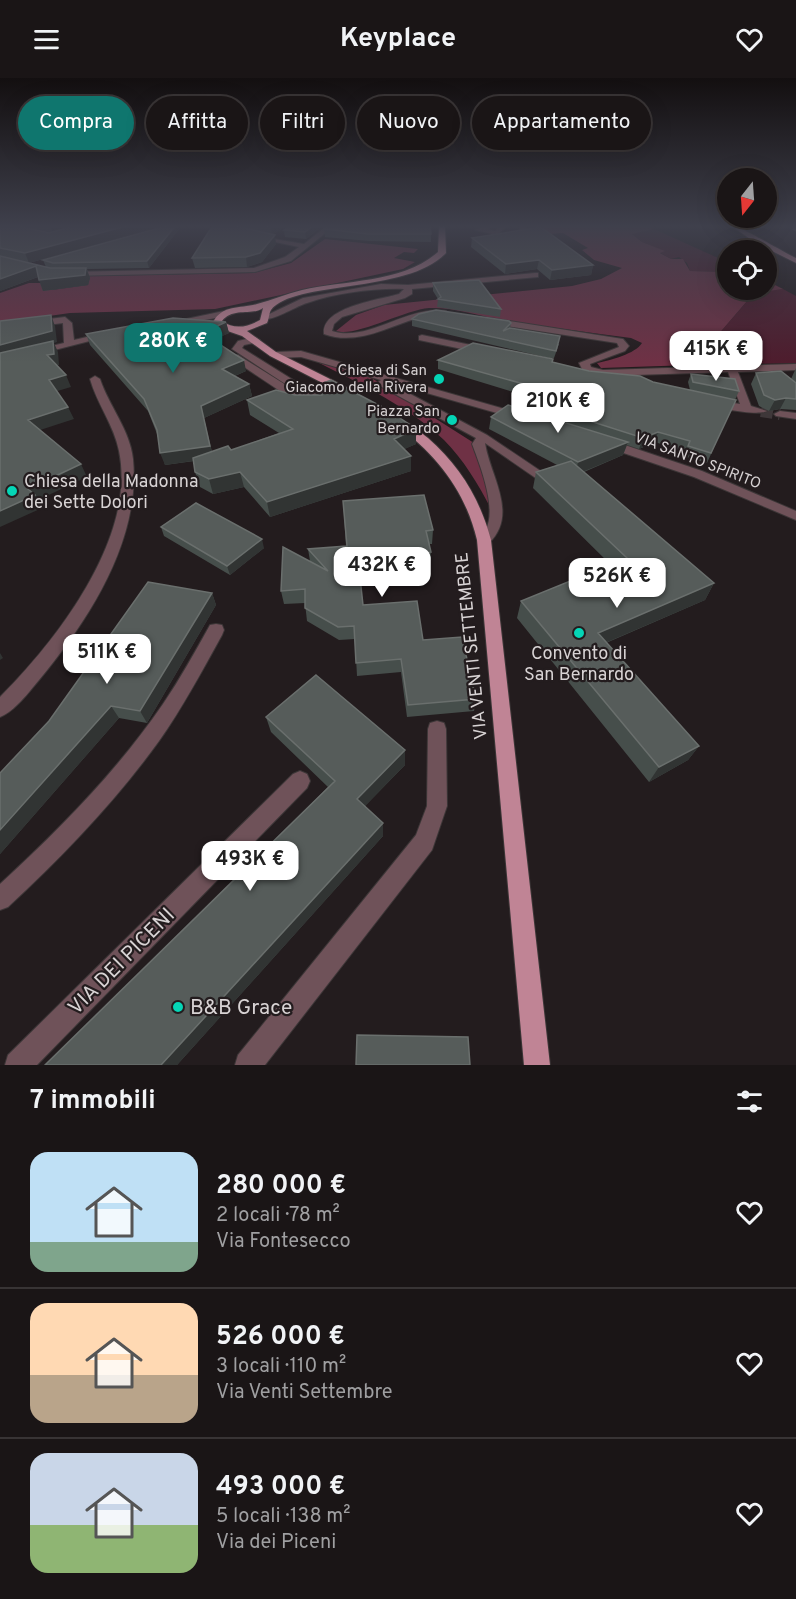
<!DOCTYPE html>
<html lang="it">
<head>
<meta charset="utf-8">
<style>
  :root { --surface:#1a1516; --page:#272223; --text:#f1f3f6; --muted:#9f9fa1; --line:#383435; --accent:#0f766e }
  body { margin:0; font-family:Overpass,sans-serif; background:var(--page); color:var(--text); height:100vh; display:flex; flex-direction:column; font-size:22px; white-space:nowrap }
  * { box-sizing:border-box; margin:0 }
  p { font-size:20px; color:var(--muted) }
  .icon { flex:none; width:33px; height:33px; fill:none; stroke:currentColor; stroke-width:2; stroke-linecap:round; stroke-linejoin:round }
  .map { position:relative; height:987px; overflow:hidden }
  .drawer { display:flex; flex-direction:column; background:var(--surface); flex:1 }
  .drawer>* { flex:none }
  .hud { position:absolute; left:18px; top:18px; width:760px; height:54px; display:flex; gap:12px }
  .needle { width:39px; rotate:197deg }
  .buttons { position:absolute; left:717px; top:90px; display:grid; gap:12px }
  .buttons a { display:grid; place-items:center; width:60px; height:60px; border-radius:50%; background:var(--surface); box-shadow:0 6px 24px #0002,0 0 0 2px var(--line); font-size:30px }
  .price { position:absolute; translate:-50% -51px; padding:0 14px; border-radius:12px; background:#fff; color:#222; font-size:20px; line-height:39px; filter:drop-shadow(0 2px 3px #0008) }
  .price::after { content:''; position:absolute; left:50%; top:36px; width:18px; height:14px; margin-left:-9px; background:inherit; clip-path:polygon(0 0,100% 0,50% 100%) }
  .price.active { background:var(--accent); color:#fff }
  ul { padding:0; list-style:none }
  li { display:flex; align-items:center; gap:18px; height:150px; padding:0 30px }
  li+li { border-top:2px solid var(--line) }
  li span { display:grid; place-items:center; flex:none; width:168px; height:120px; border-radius:18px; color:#555 }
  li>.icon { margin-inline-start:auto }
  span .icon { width:72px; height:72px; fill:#fffc; stroke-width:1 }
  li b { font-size:26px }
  h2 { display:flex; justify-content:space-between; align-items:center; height:72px; padding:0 30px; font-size:26px }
  .pill { padding:0 21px; border-radius:27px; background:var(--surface); box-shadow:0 6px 24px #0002,0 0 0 2px var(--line); font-size:21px; line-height:54px }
  .pill.active { background:var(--accent); color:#fff }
  header { display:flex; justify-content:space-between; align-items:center; height:78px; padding:0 30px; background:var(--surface); font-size:27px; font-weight:700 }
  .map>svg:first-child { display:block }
  .green { fill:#4e1c2d }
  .forest { fill:#6f3145 }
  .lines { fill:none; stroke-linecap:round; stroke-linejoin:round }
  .minor-tunnel { stroke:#3e3739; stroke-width:12; stroke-dasharray:12 6; stroke-linecap:butt }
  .minor-casing { stroke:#3c3637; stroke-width:2 }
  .major-casing { stroke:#3c3637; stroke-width:2 }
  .minor { fill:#6f5259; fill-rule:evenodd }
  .major { fill:#c08495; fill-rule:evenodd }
  .rail-casing { stroke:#7f797b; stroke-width:3 }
  .rail { stroke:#231c1e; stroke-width:2; stroke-dasharray:7; stroke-linecap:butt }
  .wall { fill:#464e4b }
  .shaded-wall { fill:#313433 }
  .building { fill:#565c5a; stroke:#6a6f6d; stroke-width:1.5 }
  .poi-dot { fill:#05d5b6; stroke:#231c1e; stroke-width:2 }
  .labels { text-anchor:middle; stroke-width:4.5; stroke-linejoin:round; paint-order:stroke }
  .far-poi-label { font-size:15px; fill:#d8d3d4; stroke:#231c1e; text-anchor:end }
  .far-street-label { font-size:15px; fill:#d8d3d4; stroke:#231c1e }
  .poi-label { font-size:18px; fill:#d8d3d4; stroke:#231c1e; text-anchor:start }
  .street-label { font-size:18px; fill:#d8d3d4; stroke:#231c1e }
  .near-street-label { font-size:21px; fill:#d8d3d4; stroke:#231c1e }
  .near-poi-label { font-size:21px; fill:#d8d3d4; stroke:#231c1e; text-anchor:start }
</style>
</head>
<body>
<header><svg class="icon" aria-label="menu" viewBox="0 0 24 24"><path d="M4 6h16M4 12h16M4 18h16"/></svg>Keyplace<svg class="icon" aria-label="heart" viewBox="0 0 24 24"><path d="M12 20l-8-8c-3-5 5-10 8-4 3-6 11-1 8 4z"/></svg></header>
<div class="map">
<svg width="796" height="987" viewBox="0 0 796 987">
  <rect width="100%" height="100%" fill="#231c1e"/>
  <path class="green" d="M654 151 727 184V194L690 193 687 185 679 179 671 181 659 174 663 173 642 164 631 155Z
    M783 211 796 218V285L692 287 755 214Z"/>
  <path class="forest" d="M540 147H645L654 151 632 156 642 164 665 173 660 175 671 181H683L690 193 727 194 728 212H766L767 203 783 211 754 215 692 287 601 290 597 285C611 282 635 276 642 265L631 260C588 254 545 249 502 242 479 238 453 229 429 230 404 232 354 260 336 253L356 237 384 227 572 208 601 201 622 190 594 182 582 172 588 170 563 155 550 156Z
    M325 161 418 171 414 175 404 174 394 180 415 184 403 191 215 231 70 235 0 245V215L29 205H41L52 212 88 207 90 198 253 195 291 185Z
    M301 276 359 292 474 365 483 389 491 431C479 407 463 381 444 362 409 328 345 298 301 276Z"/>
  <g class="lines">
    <path class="minor-tunnel" d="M761 333 780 336"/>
    <defs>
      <path id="minor" d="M328 147H335L291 183 255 194 67 198 63 196 67 194 254 190 285 179 299 169 256 160V158L304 166Z
        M488 147H499L487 151 495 153 501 147H508L497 157 475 152Z
        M521 147H527L524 155 537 154 532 147H539L545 155 517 159Z
        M535 195H538V199L412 211V216L405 220 342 239 334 246 332 253C367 265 408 227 446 233V237C437 238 428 238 418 240 387 249 357 268 324 256 321 229 379 222 399 216L404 211C375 210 335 215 307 225 296 228 269 246 261 240L303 220 381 206 408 207Z
        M224 233 228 236 227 238 176 247 172 244Z
        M65 239 72 245 74 262 108 254 113 257 0 286V280L64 265 63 245 0 253V247Z
        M490 240 623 261 629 268 625 273 590 286 591 289 603 292 796 286V292L738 294 751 328 767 333C759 338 716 331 709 325L714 322 740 326 728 294 603 298 583 293 579 285 619 269 617 265 487 245V241Z
        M422 257 486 270 491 273 486 276 419 262V258Z
        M255 259 260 262 258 264 244 267 242 270 322 320 323 329H304L232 281V277H238L313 324 232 271 238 263Z
        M301 273 522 336V340L518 341 388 304 487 357 551 400 545 404 540 403 485 365C490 398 519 436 489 465H479L477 462C480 458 484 455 486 451 497 430 480 387 472 366L476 360 378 307 377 305 381 302 301 279 275 280 270 277 275 274Z
        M95 298 100 301C109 328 130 352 133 381 141 462 89 542 39 602 29 614 15 633 0 639V619C57 562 137 459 119 373 114 347 97 326 90 301Z
        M780 333 796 335V341L776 338 774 336Z
        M607 361 702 393 796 433V442L694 399 603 368V362Z
        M216 546 222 547 224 552 222 557C202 593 183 629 159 663 115 724 63 778 8 829L0 832V806C60 751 117 693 163 626 180 601 195 574 210 547Z
        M437 643 444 645 446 651 447 728 432 772 265 987H235L238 977 416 757 427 728 428 651 430 645Z
        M300 693 307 696 310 703 307 710 37 987H5L8 977 293 696Z"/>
      <path id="major" d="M439 147H445L446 175C408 216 294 202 271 232 269 235 269 241 267 245L247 253 276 274 348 310V314H340L270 278 242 258 219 250 213 244C223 226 240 231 257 226 272 222 286 216 302 212 345 202 403 205 438 174ZM263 230 260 242C248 249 234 252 222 243 233 229 253 238 263 230Z
        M730 147C739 147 783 174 796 180V185L756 165Z
        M401 342C411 345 420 354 428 360 460 388 480 421 491 462L550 987H524L477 462C465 412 437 378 397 347L395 345Z"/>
    </defs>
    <use href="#minor" class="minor-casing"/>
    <use href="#major" class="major-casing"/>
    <use href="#minor" class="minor"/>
    <use href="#major" class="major"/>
    <defs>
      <path id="rail" d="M787 147 796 152"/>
    </defs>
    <use href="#rail" class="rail-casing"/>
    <use href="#rail" class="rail"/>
  </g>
  <path class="wall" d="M0 147H166L29 185 46 189 43 182 179 151 149 190 87 191 90 200 88 207 43 213 38 199 0 213Z
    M213 147H289L272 156 276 166 262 184 247 189 195 190 192 180Z
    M324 147 306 161 285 159 284 152Z
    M324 151 431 156V164L369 163 325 159Z
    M472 160 593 187 591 197 550 202 537 191 505 196 471 169Z
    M433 205 501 231 500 239 437 229 438 221 433 213Z
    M412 241 511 245 510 250 559 266 554 280H549L412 248Z
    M226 244 229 255 213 262 246 293 235 298 249 306 252 318 204 340 212 374 231 372 279 355 250 337 247 322 416 366 404 371 411 393 270 439 244 409 213 416 200 409 195 394 194 383 165 387 157 356 148 333 90 267 86 256Z
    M438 282 553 284 589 293 653 304 690 312 688 304 691 296 739 313 707 385 683 378 685 374 655 364 639 371 627 367 623 377 584 394 714 505 705 522 606 565 699 668 688 682 649 704 517 540 521 523 611 487 533 410 536 394 557 387 489 351 491 339 519 331 521 321 526 318 438 291Z
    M796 290V332L780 331 769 333 759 328 751 306 756 295 791 301Z
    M343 423 433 452 432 466H429L431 474 430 488 359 494 363 527 423 562 476 621 474 633 407 639 401 594 357 598 355 561 339 562 307 543 305 525 284 526 281 513 310 483 308 471 346 468Z
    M161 449 264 470 230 497 164 458Z
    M212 515 216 527 147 645 119 640 0 776V695Z
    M266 639 405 687 365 728 383 758 177 987H45L328 709 271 654Z"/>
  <path class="shaded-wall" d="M50 147H89L53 156Z
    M130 147H166L29 185 25 175Z
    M176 147H178L179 151 149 190 147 183Z
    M274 147H289L272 157 271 149Z
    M314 147H324L306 161 305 154Z
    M275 157 276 166 262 184 247 189 246 179Z
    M539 182 537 191 505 196 506 186Z
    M593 187 591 197 550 202 552 192Z
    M36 188 40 198 0 213V201Z
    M86 190 90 200 88 207 43 213 39 202Z
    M51 237 55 248 57 264 54 265 58 274 59 287 52 288 0 279V267Z
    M226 244 229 255 205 266 202 255Z
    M244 282 246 293 225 302 222 291Z
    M66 297 71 309 54 314 49 302Z
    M249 306 252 318 204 340 213 380 165 387 160 375 201 328Z
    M786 320 780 331 769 333 775 322Z
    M68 329 74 341 34 354 28 342Z
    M416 351V366L394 376V361Z
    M658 354 655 364 639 371 643 360Z
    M628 364 623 377 575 397 578 384Z
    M411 378V393L270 439 267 424Z
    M81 386 87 399 38 422 42 430 0 449V433L28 411Z
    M240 394 244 409 213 416 209 401Z
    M262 461 264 470 230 497 227 488Z
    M714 505 705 522 591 571 598 555Z
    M212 515 216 527 147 645 140 633Z
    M0 575 3 580 0 582Z
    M111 628 119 640 0 776V752Z
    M699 668 688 682 649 704 659 689Z
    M405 672V687L359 734 357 721Z
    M383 745V758L177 987H161Z"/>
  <path class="building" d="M0 147H13L49 155 77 147H130L25 175 0 170Z
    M170 147H176L147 183 53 185 43 182Z
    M213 147H231L275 157 260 175 246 179 192 180Z
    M261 147H274L271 149Z
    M292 147H314L305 154 284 152Z
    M329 147H430L431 156H368L324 151Z
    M541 149 593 187 552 192 539 182 506 186 472 160Z
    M0 178 50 190H86L85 197 39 202 36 188 0 201Z
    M479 202 501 231 438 221 441 219 433 205Z
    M436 232 509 243 511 245 503 253 510 250 560 258 556 273 551 272 412 241 419 236Z
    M51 237 52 253 0 267V243Z
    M173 240 226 244 202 255 244 282 222 291 249 306 201 328 210 368 160 375 157 352 144 321 86 256Z
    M53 263 54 276 47 277 66 297 49 302 68 329 28 342 81 386 28 411 35 417 0 433V275Z
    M473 265 553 281 552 284 589 293 640 298 653 304 736 322 711 375 688 368 690 363 658 354 643 360 521 321 538 310 438 282Z
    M781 293 796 305V321L786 320 775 322 764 317 756 295Z
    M691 296 735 301 739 313 693 304Z
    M331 302 388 332 416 351 394 361 411 378 267 424 240 394 209 401 195 394 193 380 228 368 231 372 293 351 247 322 276 312 295 317H322L323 305Z
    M508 327 628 364 578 384 491 339Z
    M571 383 714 505 598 555 699 668 659 689 521 523 627 480 536 394Z
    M424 417 433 452 426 453 431 474 358 481 363 527 417 523 423 562 462 559 476 621 408 627 401 581 356 585 354 548 338 549 305 530V511L281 513 283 469 328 493 308 471 347 468 343 423Z
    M196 425 262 461 227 488 161 449Z
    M148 504 212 515 140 633 111 628 0 752V695L49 643Z
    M316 597 405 672 357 721 383 745 161 987H45L335 703 266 639Z
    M357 957 468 959 470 987H356Z"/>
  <linearGradient id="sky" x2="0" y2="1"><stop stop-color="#130f10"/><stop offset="0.52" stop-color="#3f404c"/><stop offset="1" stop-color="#3f404c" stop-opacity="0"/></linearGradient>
  <rect width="796" height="285" fill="url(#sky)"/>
  <g class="poi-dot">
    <circle cx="439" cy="301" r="6"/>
    <circle cx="452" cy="342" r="6"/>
    <circle cx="12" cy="413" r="6"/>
    <circle cx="579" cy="555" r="6"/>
    <circle cx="178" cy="929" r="6"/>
  </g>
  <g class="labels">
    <g class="far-poi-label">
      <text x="427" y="297">Chiesa di San<tspan x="427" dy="17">Giacomo della Rivera</tspan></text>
      <text x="440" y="338">Piazza San<tspan x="440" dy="17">Bernardo</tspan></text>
    </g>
    <g class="far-street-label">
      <text transform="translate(698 382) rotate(21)" y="5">VIA SANTO SPIRITO</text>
    </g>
    <g class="poi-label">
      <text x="24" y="409">Chiesa della Madonna<tspan x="24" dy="21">dei Sette Dolori</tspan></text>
      <text x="579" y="581" text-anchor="middle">Convento di<tspan x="579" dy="21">San Bernardo</tspan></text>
    </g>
    <g class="street-label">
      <text transform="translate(471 568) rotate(-96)" y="6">VIA VENTI SETTEMBRE</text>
    </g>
    <g class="near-street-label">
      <text transform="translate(121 883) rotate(-45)" y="7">VIA DEI PICENI</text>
    </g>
    <g class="near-poi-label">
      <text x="190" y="936">B&amp;B Grace</text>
    </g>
  </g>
</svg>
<div class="buttons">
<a><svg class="needle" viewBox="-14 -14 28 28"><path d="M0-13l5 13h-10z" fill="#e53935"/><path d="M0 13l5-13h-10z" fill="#9f9fa1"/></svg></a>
<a><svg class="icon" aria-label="locate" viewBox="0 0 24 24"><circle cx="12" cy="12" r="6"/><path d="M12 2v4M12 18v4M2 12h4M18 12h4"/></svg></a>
</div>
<b class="price active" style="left:173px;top:296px">280K €</b>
<b class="price" style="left:716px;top:304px">415K €</b>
<b class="price" style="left:558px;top:356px">210K €</b>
<b class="price" style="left:382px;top:520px">432K €</b>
<b class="price" style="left:617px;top:531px">526K €</b>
<b class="price" style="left:107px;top:607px">511K €</b>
<b class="price" style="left:250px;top:814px">493K €</b>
<div class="hud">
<a class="pill active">Compra</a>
<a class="pill">Affitta</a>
<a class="pill">Filtri</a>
<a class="pill">Nuovo</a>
<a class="pill">Appartamento</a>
</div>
</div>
<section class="drawer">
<h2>7 immobili<svg class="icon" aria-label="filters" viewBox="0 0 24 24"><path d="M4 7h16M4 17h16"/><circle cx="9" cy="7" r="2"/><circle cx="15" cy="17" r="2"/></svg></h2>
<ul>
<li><span style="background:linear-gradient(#bfe0f5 75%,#7fa58c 0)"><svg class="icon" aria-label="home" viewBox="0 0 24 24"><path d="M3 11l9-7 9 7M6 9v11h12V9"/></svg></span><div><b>280 000 €</b><p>2 locali · 78 m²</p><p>Via Fontesecco</p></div><svg class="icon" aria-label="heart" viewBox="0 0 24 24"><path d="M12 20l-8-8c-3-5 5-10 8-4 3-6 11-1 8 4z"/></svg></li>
<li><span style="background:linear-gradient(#ffd9b3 60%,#b9a48a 0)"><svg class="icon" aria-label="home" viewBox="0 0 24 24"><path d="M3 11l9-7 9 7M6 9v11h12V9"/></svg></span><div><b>526 000 €</b><p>3 locali · 110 m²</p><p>Via Venti Settembre</p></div><svg class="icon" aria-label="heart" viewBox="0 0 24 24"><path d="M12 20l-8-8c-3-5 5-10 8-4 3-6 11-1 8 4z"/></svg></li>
<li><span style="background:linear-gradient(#c9d6e8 60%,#8fb573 0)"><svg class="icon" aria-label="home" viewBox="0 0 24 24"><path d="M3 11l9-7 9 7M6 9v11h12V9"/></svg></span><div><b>493 000 €</b><p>5 locali · 138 m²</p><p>Via dei Piceni</p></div><svg class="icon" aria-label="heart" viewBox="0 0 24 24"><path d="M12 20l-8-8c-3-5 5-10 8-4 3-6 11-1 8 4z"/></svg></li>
</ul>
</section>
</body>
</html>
